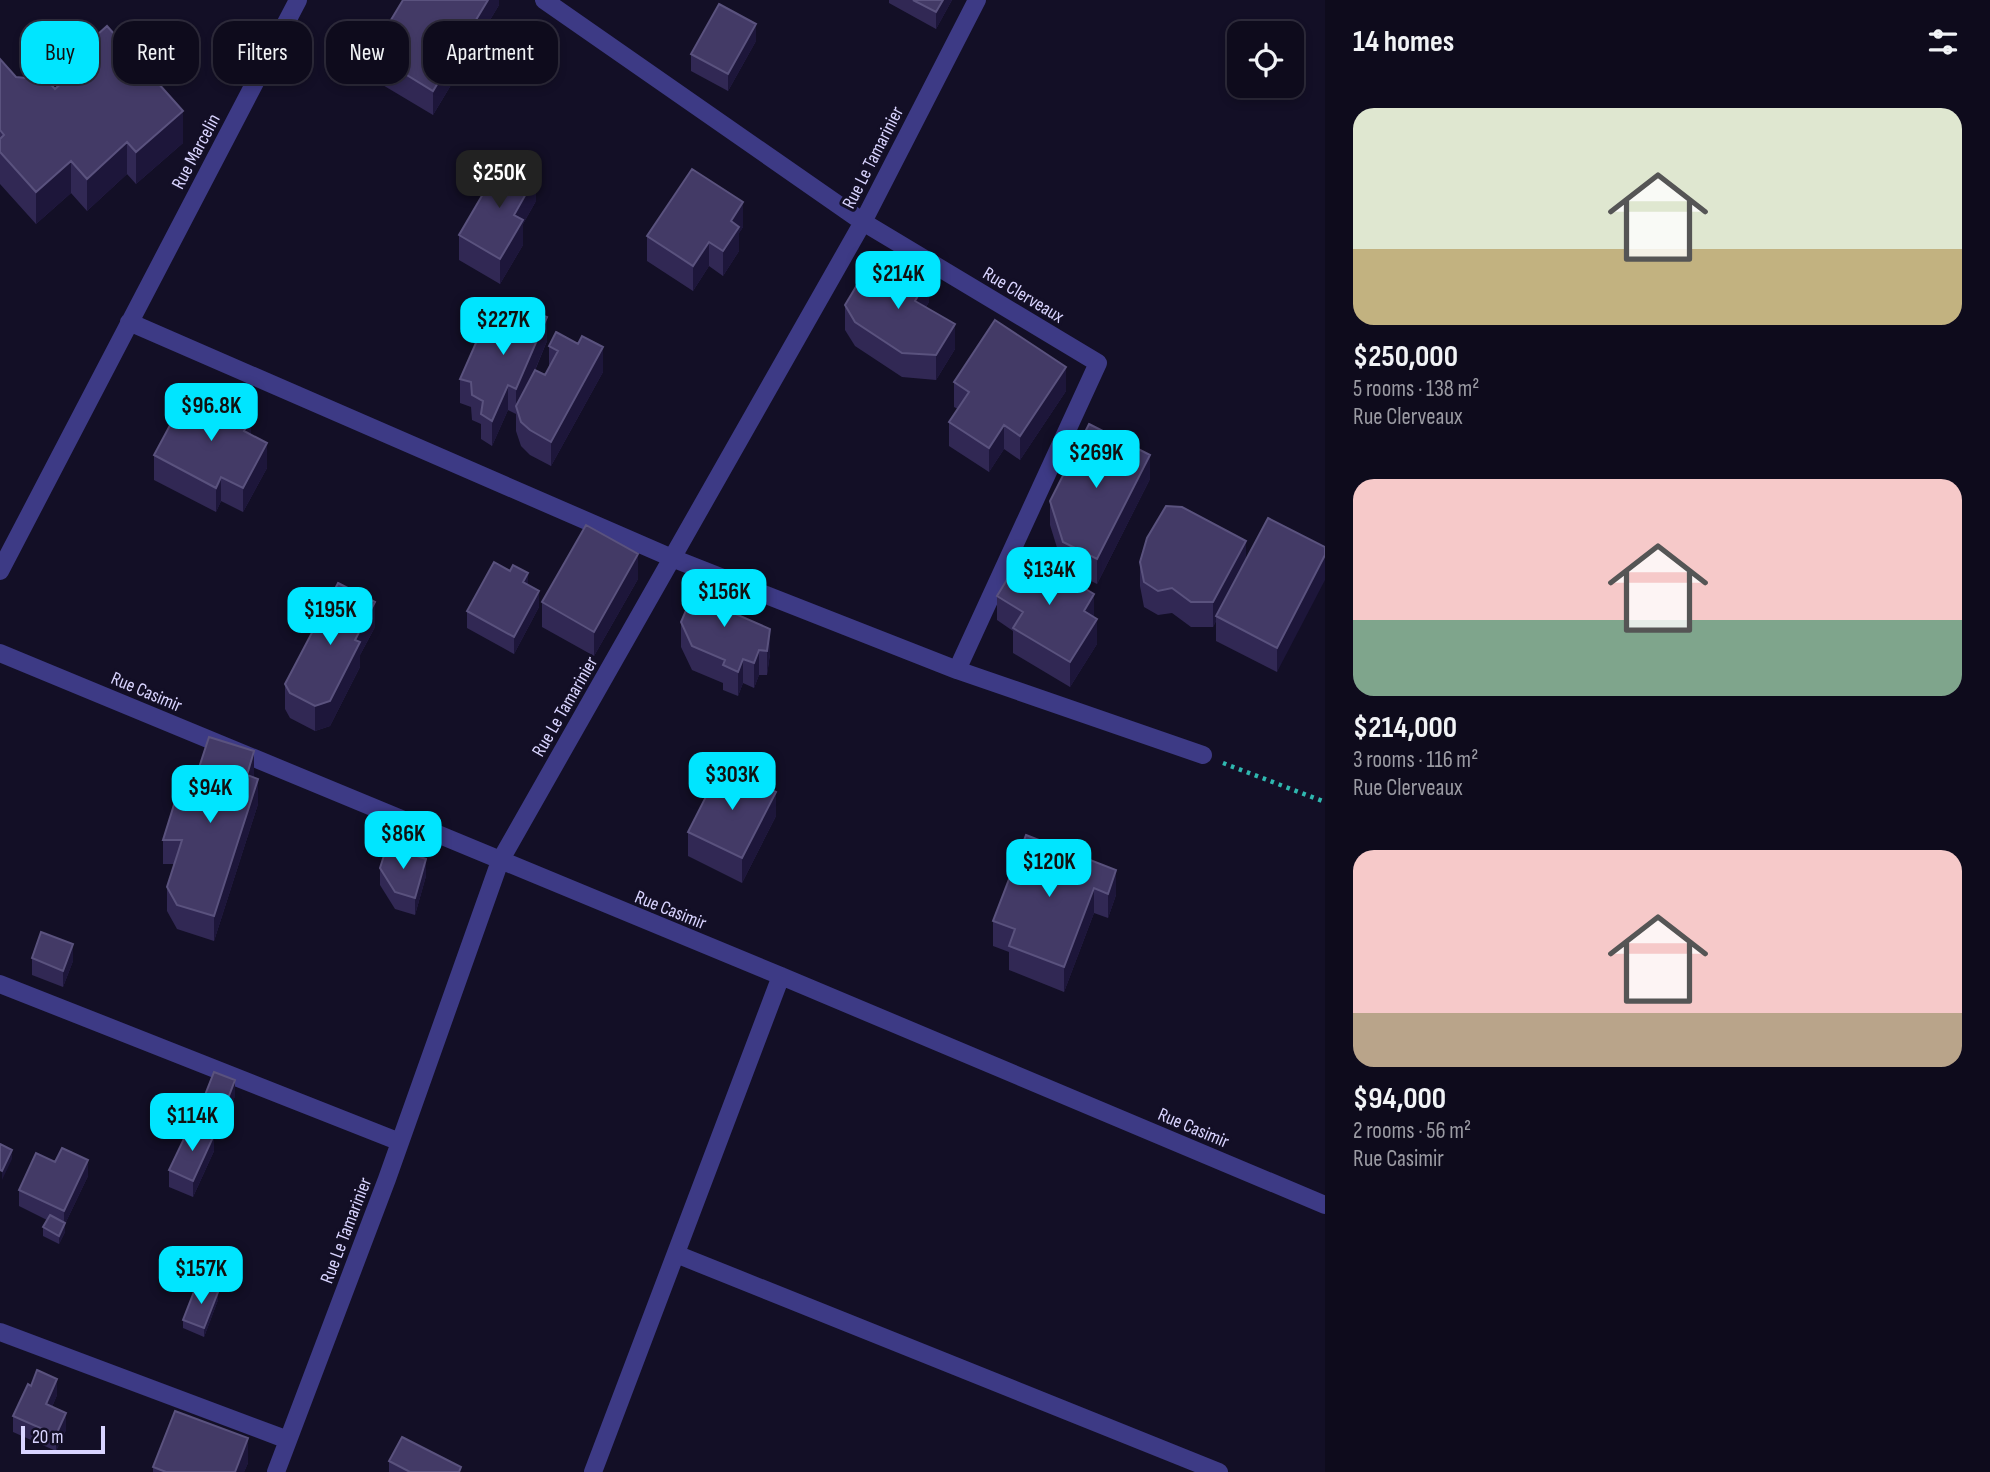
<!DOCTYPE html>
<html lang="en">
<head>
<meta charset="utf-8">
<style>
  :root { --surface:#0e0b1c; --page:#1c1929; --text:#f1f3f6; --muted:#9b9ba3; --line:#2e2b3b; --accent:#00e5ff }
  body { margin:0; font-family:"Sofia Sans Condensed",sans-serif; background:var(--page); color:var(--text); height:100vh; display:flex; flex-direction:column; font-size:26px; white-space:nowrap }
  * { box-sizing:border-box; margin:0 }
  p { font-size:23px; color:var(--muted) }
  .icon { flex:none; width:38px; height:38px; fill:none; stroke:currentColor; stroke-width:2; stroke-linecap:round; stroke-linejoin:round }
  .map { position:relative; flex:1; overflow:hidden }
  .side { display:flex; flex-direction:column; background:var(--surface); width:665px }
  .side>* { flex:none }
  .top-card { position:absolute; left:21px; top:21px; width:665px; height:63px; display:flex; gap:14px }
  .tools { position:absolute; left:1227px; top:21px; display:grid; gap:14px }
  .tools a { display:grid; place-items:center; width:77px; height:77px; border-radius:14px; background:var(--surface); box-shadow:0 4px 10px #0003,0 0 0 2px var(--line); font-size:35px }
  .scale { position:absolute; left:21px; bottom:18px; width:84px; box-sizing:border-box; padding-left:7px; border:4px solid #d9d4ff; border-top:0; font-size:19px; line-height:24px; white-space:nowrap; color:#d9d4ff; -webkit-text-stroke:5px #130f26; paint-order:stroke }
  .price { position:absolute; translate:-50% -60px; padding:0 16px; border-radius:14px; background:var(--accent); color:#111; font-size:23px; line-height:46px; filter:drop-shadow(0 2px 4px #0008) }
  .price::after { content:''; position:absolute; left:50%; top:42px; width:21px; height:16px; margin-left:-10px; background:inherit; clip-path:polygon(0 0,100% 0,50% 100%) }
  .price.current { background:#222; color:#fff }
  ul { padding:0; list-style:none }
  li { display:grid; align-content:center; gap:14px; height:371px; padding:0 28px }
  li span { display:grid; place-items:center; height:217px; border-radius:21px; color:#555 }
  li>.icon { margin-inline-start:auto }
  span .icon { width:126px; height:126px; fill:#fffc; stroke-width:1 }
  li b { font-size:30px }
  h2 { display:flex; justify-content:space-between; align-items:center; height:84px; padding:0 28px; font-size:30px }
  .tag { padding:0 24px; border-radius:21px; background:var(--surface); box-shadow:0 4px 10px #0003,0 0 0 2px var(--line); font-size:24px; line-height:63px }
  .tag.current { background:var(--accent); color:#111 }
  main { display:flex; flex:1; min-height:0 }
  .map>svg:first-child { display:block }
  .lines { fill:none; stroke-linecap:round; stroke-linejoin:round }
  .path { stroke:#2fb8b0; stroke-width:4.5; stroke-dasharray:3.5 5; stroke-linecap:butt }
  .street { stroke:#3d3a85; stroke-width:18 }
  .wall { fill:#312854 }
  .shaded-wall { fill:#1d163a }
  .building { fill:#433a66; stroke:#5a527e; stroke-width:2 }
  .labels { text-anchor:middle; stroke-width:6; stroke-linejoin:round; paint-order:stroke }
  .street-label { font-size:19px; fill:#d9d4ff; stroke:#130f26 }
</style>
</head>
<body>
<main>
<div class="map">
<svg width="1325" height="1472" viewBox="0 0 1325 1472">
  <rect width="100%" height="100%" fill="#130f26"/>
  <g class="lines">
    <path class="path" d="M1223 763 1325 802"/>
    <path class="street" d="M544 0 863 222 1098 363 957 670
      M129 322 672 558 957 670 1203 755
      M0 571 298 0
      M0 653 781 976 1325 1205
      M0 984 400 1142
      M676 1254 1219 1472
      M0 1332 288 1440
      M276 1472 387 1179 500 861 863 222 977 0
      M593 1472 781 976"/>
  </g>
  <path class="wall" d="M499 0V5L433 115 371 78V53Z
    M889 0H952L936 29 889 3Z
    M756 41 728 91 691 71V54Z
    M0 59 16 77 55 89 56 88V72L183 143 136 184 127 174 87 211 71 193 36 224 0 184Z
    M536 201 523 224V245L500 284 459 260V235Z
    M743 227 739 233V251L723 276 709 266 693 291 647 261V236Z
    M929 302 926 307 955 349 936 380 902 377 855 346 845 330V305Z
    M491 340 547 341 534 373 545 375 549 368V346L603 372 551 466 530 455 521 446 516 431V414L508 410 492 446 481 439V424L472 420 471 407 460 403V379Z
    M954 382 1066 391 1020 460 1004 449 989 472 949 446V422L958 409 954 407Z
    M196 408 251 434 267 468 243 512 221 501 216 512 154 480V455Z
    M1150 479 1097 584 1063 567 1050 525V501Z
    M1325 547 1277 672 1216 641V621L1213 627H1191L1172 613 1158 615 1144 607 1140 586V562L1246 559Z
    M638 579 594 656 542 627V602Z
    M528 584 539 607 514 654 467 628V611Z
    M997 596 1094 617 1097 644 1070 687 1013 653V631L997 620Z
    M698 605 738 615 770 654 767 675H759L754 688 743 683 738 696 723 690V683L692 670 681 647V622Z
    M375 627 360 655V667L330 726 315 731 290 718 285 709V684Z
    M254 776 258 804 214 941 177 929 167 911V887L174 864H163V840L194 783Z
    M776 816 742 883 688 856V832Z
    M1026 835 1116 895 1108 918 1094 913 1064 992 1009 970V952L993 946V921Z
    M380 868 426 876 415 915 395 909 380 885Z
    M32 958 73 961 63 987 32 975Z
    M235 1096 219 1138 214 1136V1151L193 1197 169 1187V1170L198 1127V1113Z
    M55 1162 88 1176 65 1224V1232L59 1244 43 1236V1227L47 1220 19 1206V1190Z
    M218 1300 204 1337 183 1328V1320Z
    M31 1386 57 1395 52 1407 66 1430 56 1451 13 1432V1416Z
    M389 1461 461 1472H389Z
    M248 1463 244 1472H153V1467Z"/>
  <path class="shaded-wall" d="M488 0H499V5L433 115V91Z
    M943 0H952L936 29V12Z
    M756 24V41L728 91V74Z
    M183 111V143L136 184V152Z
    M127 142V174L87 211V179Z
    M71 161V193L36 224V192Z
    M536 176V201L523 224V245L500 284V259L514 215Z
    M743 202V227L739 233V251L723 276V251L731 221Z
    M709 242V266L693 291V266Z
    M929 277V302L915 325V301Z
    M547 317V341L518 410 516 406V389Z
    M955 324V349L936 380V355Z
    M603 347V372L551 466V442Z
    M1066 367V391L1020 460V436Z
    M508 385V410L492 446V421Z
    M251 419V443L244 431Z
    M1004 425V449L989 472V448Z
    M267 443V468L243 512V488Z
    M1150 455V479L1097 584V559Z
    M221 477V501L216 512V488Z
    M1246 541V565L1216 616V621L1213 627V602Z
    M638 554V579L594 656V632Z
    M1325 555V580L1277 672V648Z
    M528 573V590L523 582Z
    M539 591V607L514 654V637Z
    M1094 594V619L1084 611Z
    M738 596V621L731 612Z
    M375 602V627L360 655V667L330 726 315 731V706L355 640Z
    M1097 619V644L1070 687V662Z
    M770 629V654L767 675V651Z
    M759 650V675L754 688V663Z
    M743 659V683L738 696V672Z
    M254 751V776L247 800V775Z
    M258 779V804L214 941V916Z
    M776 792V816L742 883V858Z
    M426 859V876L415 915V898Z
    M1116 870V895L1108 918V894Z
    M1094 888V913L1064 992V967Z
    M73 944V961L63 987V971Z
    M235 1080V1096L219 1138V1122Z
    M214 1135V1151L193 1197V1181Z
    M12 1150V1159L2 1180V1171Z
    M88 1160V1176L65 1224V1232L59 1244V1236L64 1226V1211Z
    M218 1292V1300L204 1337V1328Z
    M57 1379V1395L46 1421V1404Z
    M66 1413V1430L56 1451V1435Z
    M248 1438V1463L244 1472H235Z"/>
  <path class="building" d="M403 0H488L433 91 371 53Z
    M913 0H943L936 12Z
    M719 4 756 24 728 74 691 54Z
    M107 26 183 111 136 152 127 142 87 179 71 161 36 192 0 152V139L4 135 0 130V59L16 77 47 80 55 89 65 80 56 72Z
    M504 158 536 176 514 215 523 220 500 259 459 235Z
    M692 169 743 202 731 221 739 227 723 251 709 242 693 266 647 236Z
    M872 260 906 280 913 268 929 277 915 301 955 324 936 355 902 353 855 322 845 305Z
    M507 302 547 317 516 389 508 385 492 421 481 414 483 401 472 395 471 382 460 379 479 336 491 340Z
    M995 320 1066 367 1020 436 1004 425 989 448 949 422 969 392 954 382Z
    M556 332 578 344 582 336 603 347 551 442 530 430 521 422 516 406 535 370 545 375 558 351 549 346Z
    M203 394 251 419 244 431 267 443 243 488 221 477 216 488 154 455 183 401 196 408Z
    M1089 424 1150 455 1097 559 1063 542 1050 501Z
    M1166 506 1182 507 1246 541 1213 602H1191L1172 588 1158 591 1144 582 1140 562 1147 538Z
    M1268 518 1325 547V555L1277 648 1216 616Z
    M586 525 638 554 594 632 542 602Z
    M1024 552 1094 594 1084 611 1097 619 1070 662 1013 628 1023 612 997 596Z
    M494 562 510 571 513 565 528 573 523 582 539 591 514 637 467 611Z
    M708 582 738 596 731 612 770 629 767 651 759 650 754 663 743 659 738 672 723 665 725 660 692 646 681 622 690 601 698 605Z
    M338 583 375 602 355 640 360 642 330 701 315 706 290 693 285 684Z
    M209 737 254 751 247 775 258 779 214 916 177 905 167 887 182 840H163L182 779 194 783Z
    M722 765 776 792 742 858 688 832Z
    M1026 835 1116 870 1108 894 1094 888 1064 967 1009 946 1015 929 993 921Z
    M387 846 426 859 415 898 395 892 380 868Z
    M41 932 73 944 63 971 32 958Z
    M214 1072 235 1080 219 1122 198 1113Z
    M191 1124 214 1135 193 1181 169 1170Z
    M0 1144 12 1150 2 1171 0 1170Z
    M62 1148 88 1160 64 1211 19 1190 36 1153 55 1162Z
    M50 1215 65 1223 59 1236 43 1227Z
    M197 1284 218 1292 204 1328 183 1320Z
    M37 1370 57 1379 46 1404 66 1413 56 1435 13 1416 28 1384 31 1386Z
    M175 1411 248 1438 235 1472H166L153 1467Z
    M402 1437 461 1467 459 1472H410L389 1461Z"/>
  <g class="labels">
    <g class="street-label">
      <text transform="translate(195 151) rotate(-62)" y="7">Rue Marcelin</text>
      <text transform="translate(872 157) rotate(-63)" y="7">Rue Le Tamarinier</text>
      <text transform="translate(1024 294) rotate(31)" y="7">Rue Clerveaux</text>
      <text transform="translate(147 691) rotate(23)" y="7">Rue Casimir</text>
      <text transform="translate(564 706) rotate(-60)" y="7">Rue Le Tamarinier</text>
      <text transform="translate(671 909) rotate(22)" y="7">Rue Casimir</text>
      <text transform="translate(1194 1127) rotate(23)" y="7">Rue Casimir</text>
      <text transform="translate(345 1230) rotate(-69)" y="7">Rue Le Tamarinier</text>
    </g>
  </g>
</svg>
<div class="tools">
<a><svg class="icon" aria-label="locate" viewBox="0 0 24 24"><circle cx="12" cy="12" r="6"/><path d="M12 2v4M12 18v4M2 12h4M18 12h4"/></svg></a>
</div>
<div class="scale">20 m</div>
<b class="price current" style="left:499px;top:210px">$250K</b>
<b class="price" style="left:898px;top:311px">$214K</b>
<b class="price" style="left:503px;top:357px">$227K</b>
<b class="price" style="left:211px;top:443px">$96.8K</b>
<b class="price" style="left:1096px;top:490px">$269K</b>
<b class="price" style="left:1049px;top:607px">$134K</b>
<b class="price" style="left:724px;top:629px">$156K</b>
<b class="price" style="left:330px;top:647px">$195K</b>
<b class="price" style="left:732px;top:812px">$303K</b>
<b class="price" style="left:210px;top:825px">$94K</b>
<b class="price" style="left:403px;top:871px">$86K</b>
<b class="price" style="left:1049px;top:899px">$120K</b>
<b class="price" style="left:192px;top:1153px">$114K</b>
<b class="price" style="left:201px;top:1306px">$157K</b>
<div class="top-card">
<a class="tag current">Buy</a>
<a class="tag">Rent</a>
<a class="tag">Filters</a>
<a class="tag">New</a>
<a class="tag">Apartment</a>
</div>
</div>
<section class="side">
<h2>14 homes<svg class="icon" aria-label="filters" viewBox="0 0 24 24"><path d="M4 7h16M4 17h16"/><circle cx="9" cy="7" r="2"/><circle cx="15" cy="17" r="2"/></svg></h2>
<ul>
<li><span style="background:linear-gradient(#dfe7d0 65%,#c2b280 0)"><svg class="icon" aria-label="home" viewBox="0 0 24 24"><path d="M3 11l9-7 9 7M6 9v11h12V9"/></svg></span><div><b>$250,000</b><p>5 rooms · 138 m²</p><p>Rue Clerveaux</p></div></li>
<li><span style="background:linear-gradient(#f6c9c9 65%,#7fa58c 0)"><svg class="icon" aria-label="home" viewBox="0 0 24 24"><path d="M3 11l9-7 9 7M6 9v11h12V9"/></svg></span><div><b>$214,000</b><p>3 rooms · 116 m²</p><p>Rue Clerveaux</p></div></li>
<li><span style="background:linear-gradient(#f6c9c9 75%,#b9a48a 0)"><svg class="icon" aria-label="home" viewBox="0 0 24 24"><path d="M3 11l9-7 9 7M6 9v11h12V9"/></svg></span><div><b>$94,000</b><p>2 rooms · 56 m²</p><p>Rue Casimir</p></div></li>
</ul>
</section>
</main>
</body>
</html>
